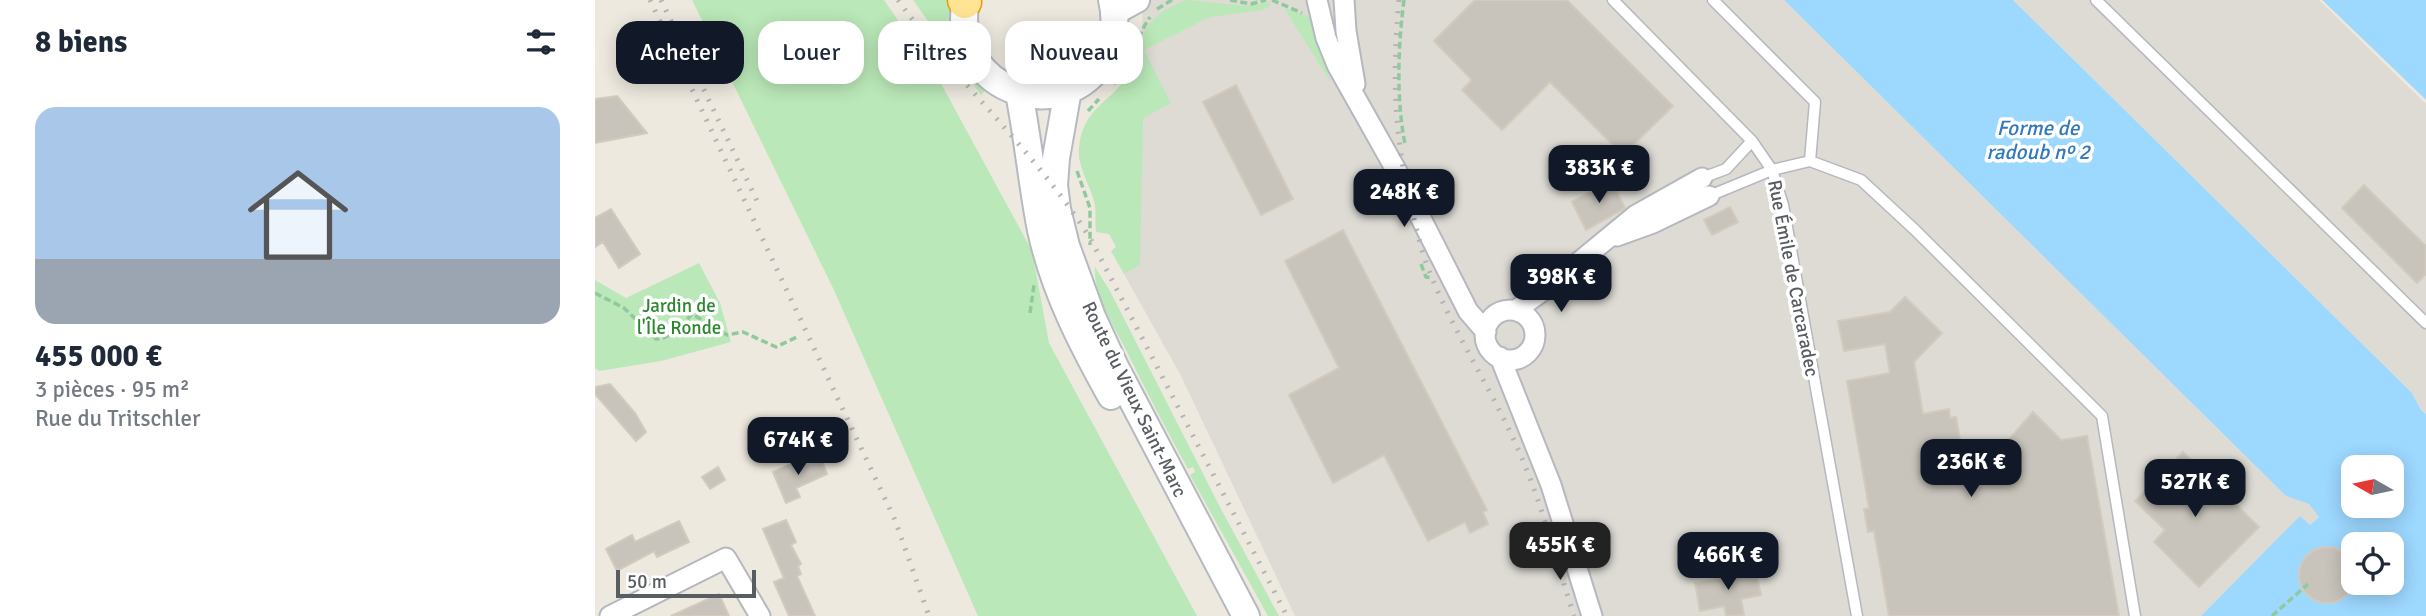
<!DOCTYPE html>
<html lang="fr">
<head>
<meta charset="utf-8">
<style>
  :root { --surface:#fff; --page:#f6f6f7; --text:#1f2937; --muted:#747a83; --accent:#111827 }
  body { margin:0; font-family:Signika,sans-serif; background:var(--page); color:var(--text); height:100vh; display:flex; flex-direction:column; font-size:26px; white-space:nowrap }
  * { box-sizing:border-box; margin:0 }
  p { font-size:23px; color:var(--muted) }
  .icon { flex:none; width:38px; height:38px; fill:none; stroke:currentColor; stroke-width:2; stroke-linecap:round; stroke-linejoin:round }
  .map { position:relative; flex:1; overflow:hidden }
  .drawer { display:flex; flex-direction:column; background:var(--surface); width:595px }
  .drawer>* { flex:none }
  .banner { position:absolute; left:21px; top:21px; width:665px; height:63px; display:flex; gap:14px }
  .needle { width:46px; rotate:279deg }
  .controls { position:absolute; left:1746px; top:455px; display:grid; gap:14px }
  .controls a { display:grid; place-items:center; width:63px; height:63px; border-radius:14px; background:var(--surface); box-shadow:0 4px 18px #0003; font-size:35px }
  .scale { position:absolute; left:21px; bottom:18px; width:140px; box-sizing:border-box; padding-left:7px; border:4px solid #585d62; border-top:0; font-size:19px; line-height:24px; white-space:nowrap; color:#585d62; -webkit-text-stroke:5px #fff; paint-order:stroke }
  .price { position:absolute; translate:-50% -60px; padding:0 16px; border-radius:14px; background:var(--accent); color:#fff; font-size:23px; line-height:46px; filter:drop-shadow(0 2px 4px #0008) }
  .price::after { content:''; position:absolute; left:50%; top:42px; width:21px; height:16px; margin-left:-10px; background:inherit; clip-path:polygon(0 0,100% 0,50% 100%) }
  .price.active { background:#222; color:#fff }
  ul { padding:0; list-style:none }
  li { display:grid; align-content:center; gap:14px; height:371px; padding:0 35px }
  li span { display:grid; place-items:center; height:217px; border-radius:21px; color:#555 }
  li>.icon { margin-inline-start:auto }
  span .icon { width:126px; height:126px; fill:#fffc; stroke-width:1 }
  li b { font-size:30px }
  h2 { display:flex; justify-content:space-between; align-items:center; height:84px; padding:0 35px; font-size:30px }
  .pill { padding:0 24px; border-radius:21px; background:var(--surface); box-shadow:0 4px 18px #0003; font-size:24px; line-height:63px }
  .pill.active { background:var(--accent); color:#fff }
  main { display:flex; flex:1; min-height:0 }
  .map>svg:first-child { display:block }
  .industrial { fill:#dddbd4 }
  .green { fill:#bae8b8 }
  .water { fill:#9dd8ff; fill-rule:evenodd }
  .pier { fill:#ede9df }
  .building { fill:#c8c4bc; stroke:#d2cbbd; stroke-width:2 }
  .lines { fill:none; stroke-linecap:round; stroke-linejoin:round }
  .service-casing { stroke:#b5b8be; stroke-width:13 }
  .minor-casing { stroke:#b5b8be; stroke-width:23 }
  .tertiary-casing { stroke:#b5b8be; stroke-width:28 }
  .secondary-casing { stroke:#b5bac0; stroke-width:30 }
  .trunk-casing { stroke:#ec9900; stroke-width:35 }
  .path { stroke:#91c99f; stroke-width:3.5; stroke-dasharray:7 3.5; stroke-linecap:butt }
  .service { stroke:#fff; stroke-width:10 }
  .minor { stroke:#fff; stroke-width:19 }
  .tertiary { stroke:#fff; stroke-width:24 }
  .secondary { stroke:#fff; stroke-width:26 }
  .trunk { stroke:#ffe493; stroke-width:32 }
  .rail { stroke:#b3b4b5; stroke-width:5; stroke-dasharray:2 9; stroke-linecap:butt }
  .labels { text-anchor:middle; stroke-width:7; stroke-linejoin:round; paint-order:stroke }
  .street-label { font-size:19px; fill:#585d62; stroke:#fff }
  .park-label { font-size:19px; fill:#2c862d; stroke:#fff }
  .water-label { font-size:21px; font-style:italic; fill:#3179ba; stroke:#fff }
</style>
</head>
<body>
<main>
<section class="drawer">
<h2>8 biens<svg class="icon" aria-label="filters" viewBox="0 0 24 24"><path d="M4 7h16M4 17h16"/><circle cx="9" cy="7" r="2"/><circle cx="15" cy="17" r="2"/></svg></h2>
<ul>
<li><span style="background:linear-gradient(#a9c7e8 70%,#9aa5b1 0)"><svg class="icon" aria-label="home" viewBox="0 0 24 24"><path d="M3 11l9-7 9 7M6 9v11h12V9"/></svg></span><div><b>455 000 €</b><p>3 pièces · 95 m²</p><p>Rue du Tritschler</p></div></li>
</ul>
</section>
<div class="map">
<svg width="1831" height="616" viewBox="0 0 1831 616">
  <rect width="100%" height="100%" fill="#ede9df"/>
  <path class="industrial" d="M548 0H1189L1691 496 1714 504 1724 517 1715 525 1705 517 1606 616H700L586 376 529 274 538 269Z
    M1418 0H1727L1831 100V414L1826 410 1817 393Z"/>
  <path class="green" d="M97 0H289L343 78 437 251 454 343 602 616H383L238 288Z
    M318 0H356C350 36 364 66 391 89L386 95Z
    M591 0 652 6 675 2V6L667 10 615 17 549 50 576 103 548 118 545 265 529 274 516 251 521 247 514 234 501 232C500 223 501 213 500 205 496 185 482 168 484 148 488 106 516 104 534 73 542 58 544 37 555 23 566 11 576 6 591 0Z
    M689 8 719 18 735 81Z
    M104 263 125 303 136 342 66 361 4 371 0 368V280L31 298Z
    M500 267 515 291 626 509 684 616H673L595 475 600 472 598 467 593 469C571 429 550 389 530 348 518 324 498 295 500 267Z"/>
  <path class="water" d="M1189 0H1418L1817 393 1826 410 1831 414V616H1606L1705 516 1715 525 1724 517 1714 504 1691 496ZM1797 467V506H1759V467ZM1797 544V583H1759V544Z
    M1727 0H1831V100Z"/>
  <path class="pier" d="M1724 0H1727L1831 100V104Z"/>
  <path class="building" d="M880 0H972L1078 106 1028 155 955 82 907 130 867 90 877 80 839 41Z
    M641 85 698 199 666 215 608 102Z
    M22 96 52 133 0 143V99Z
    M1016 180 1030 208 991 230 977 202Z
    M1769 185 1831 246V274L1822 283 1747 208Z
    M1135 207 1143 222 1117 235 1109 220Z
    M16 209 45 254 24 268 8 242 0 247V218Z
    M748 230 892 510 888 512 893 524 875 533 870 522 833 541 789 455 738 483 694 395 744 368 690 261Z
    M1310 297 1347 333 1319 362 1328 414 1354 409 1355 418 1361 417 1366 445 1379 443 1382 460 1415 454 1413 440 1438 412 1466 440 1492 436 1524 616H1294L1279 531 1273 532 1269 509 1274 508 1252 381 1295 373 1290 344 1249 351 1243 321 1295 312Z
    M15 384 40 413 51 432 41 441 0 394V387Z
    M1588 452 1664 527 1604 587 1559 542 1570 530 1540 501Z
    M209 458 212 465 226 459 232 474 201 488 205 497 191 503 178 472Z
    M123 467 130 480 115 489 107 477Z
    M191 520 201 542 196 545 206 564 203 566 206 574 202 576 220 616H194L179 582 189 578 168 529Z
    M84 521 94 542 62 557 59 551 22 571 11 549 37 535 40 542Z
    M1704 575a28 28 0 1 1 56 0a28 28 0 1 1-56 0Z
    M1160 568 1166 595 1146 599 1149 615 1131 616 1129 606 1105 611 1100 583 1140 575V572Z
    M124 594 134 616H76Z"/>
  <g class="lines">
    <defs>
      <path id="service" d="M1018 0 1157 141 1177 170 1188 205 1262 616
        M1118 0 1220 102 1215 161
        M1501 0 1831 323
        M1107 178 1131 169 1157 141
        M1114 196 1177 170 1215 161 1266 180 1320 230 1507 416 1540 616"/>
      <path id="minor" d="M722 0 731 38 742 65 805 177 873 311 891 332
        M749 0 751 31 760 84
        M1022 236 1058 223 1114 196
        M921 310 956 285 1041 215 1107 178
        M890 335a25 25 0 1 1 50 0a25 25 0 1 1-50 0Z
        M905 357 956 485 997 616
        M15 616 131 558 165 616"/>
      <path id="tertiary" d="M520 12 542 0"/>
      <path id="secondary" d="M371 0C352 95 480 133 514 48 520 32 521 16 517 0
        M473 90 461 158 459 185 462 209 471 246 497 317 520 367 651 616
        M424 93C433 138 437 185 446 230 459 290 487 344 516 396"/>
      <path id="trunk" d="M369 0 370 2"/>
    </defs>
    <use href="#service" class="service-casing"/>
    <use href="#minor" class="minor-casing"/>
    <use href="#tertiary" class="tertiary-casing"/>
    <use href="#secondary" class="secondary-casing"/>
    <use href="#trunk" class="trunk-casing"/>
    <path class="path" d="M635 0 656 4 671 0
      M677 0 707 13
      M809 0C803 46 801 98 810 144
      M562 9 577 0
      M519 84C537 64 540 39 555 17
      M493 111 504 99
      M482 171 495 208V245
      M826 264 831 277 837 278
      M0 293 29 308 61 339C76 339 87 325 97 314L132 335 148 332 181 347 204 336
      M435 313 439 285
      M1677 616 1713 584"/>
    <use href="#service" class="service"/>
    <use href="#minor" class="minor"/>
    <use href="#tertiary" class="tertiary"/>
    <use href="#secondary" class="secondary"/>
    <use href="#trunk" class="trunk"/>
    <path class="rail" d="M55 0 300 520 334 616
      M66 0 164 205
      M303 0C363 84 440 151 495 238L692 616
      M804 0C797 78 799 135 817 211 822 230 826 250 833 268 857 330 896 388 923 449 947 503 961 560 979 616"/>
  </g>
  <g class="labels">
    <g class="street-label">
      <text transform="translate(1199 278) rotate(79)" y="7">Rue Émile de Carcaradec</text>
      <text transform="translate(540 399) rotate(64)" y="7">Route du Vieux Saint-Marc</text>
    </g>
    <g class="park-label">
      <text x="84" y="312">Jardin de<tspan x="84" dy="22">l'Île Ronde</tspan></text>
    </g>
    <g class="water-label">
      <text x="1443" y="135">Forme de<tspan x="1443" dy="24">radoub nº 2</tspan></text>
    </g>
  </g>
</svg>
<div class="controls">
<a><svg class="needle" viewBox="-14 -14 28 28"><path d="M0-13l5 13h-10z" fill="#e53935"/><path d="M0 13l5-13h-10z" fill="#747a83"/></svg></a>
<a><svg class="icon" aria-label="locate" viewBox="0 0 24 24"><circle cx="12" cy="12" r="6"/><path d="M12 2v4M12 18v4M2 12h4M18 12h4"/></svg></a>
</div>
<div class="scale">50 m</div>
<b class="price" style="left:1004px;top:205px">383K €</b>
<b class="price" style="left:809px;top:229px">248K €</b>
<b class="price" style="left:966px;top:314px">398K €</b>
<b class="price" style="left:203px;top:477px">674K €</b>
<b class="price" style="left:1376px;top:499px">236K €</b>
<b class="price" style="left:1600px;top:519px">527K €</b>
<b class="price active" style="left:965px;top:582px">455K €</b>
<b class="price" style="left:1133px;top:592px">466K €</b>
<div class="banner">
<a class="pill active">Acheter</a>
<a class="pill">Louer</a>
<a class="pill">Filtres</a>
<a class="pill">Nouveau</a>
</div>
</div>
</main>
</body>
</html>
